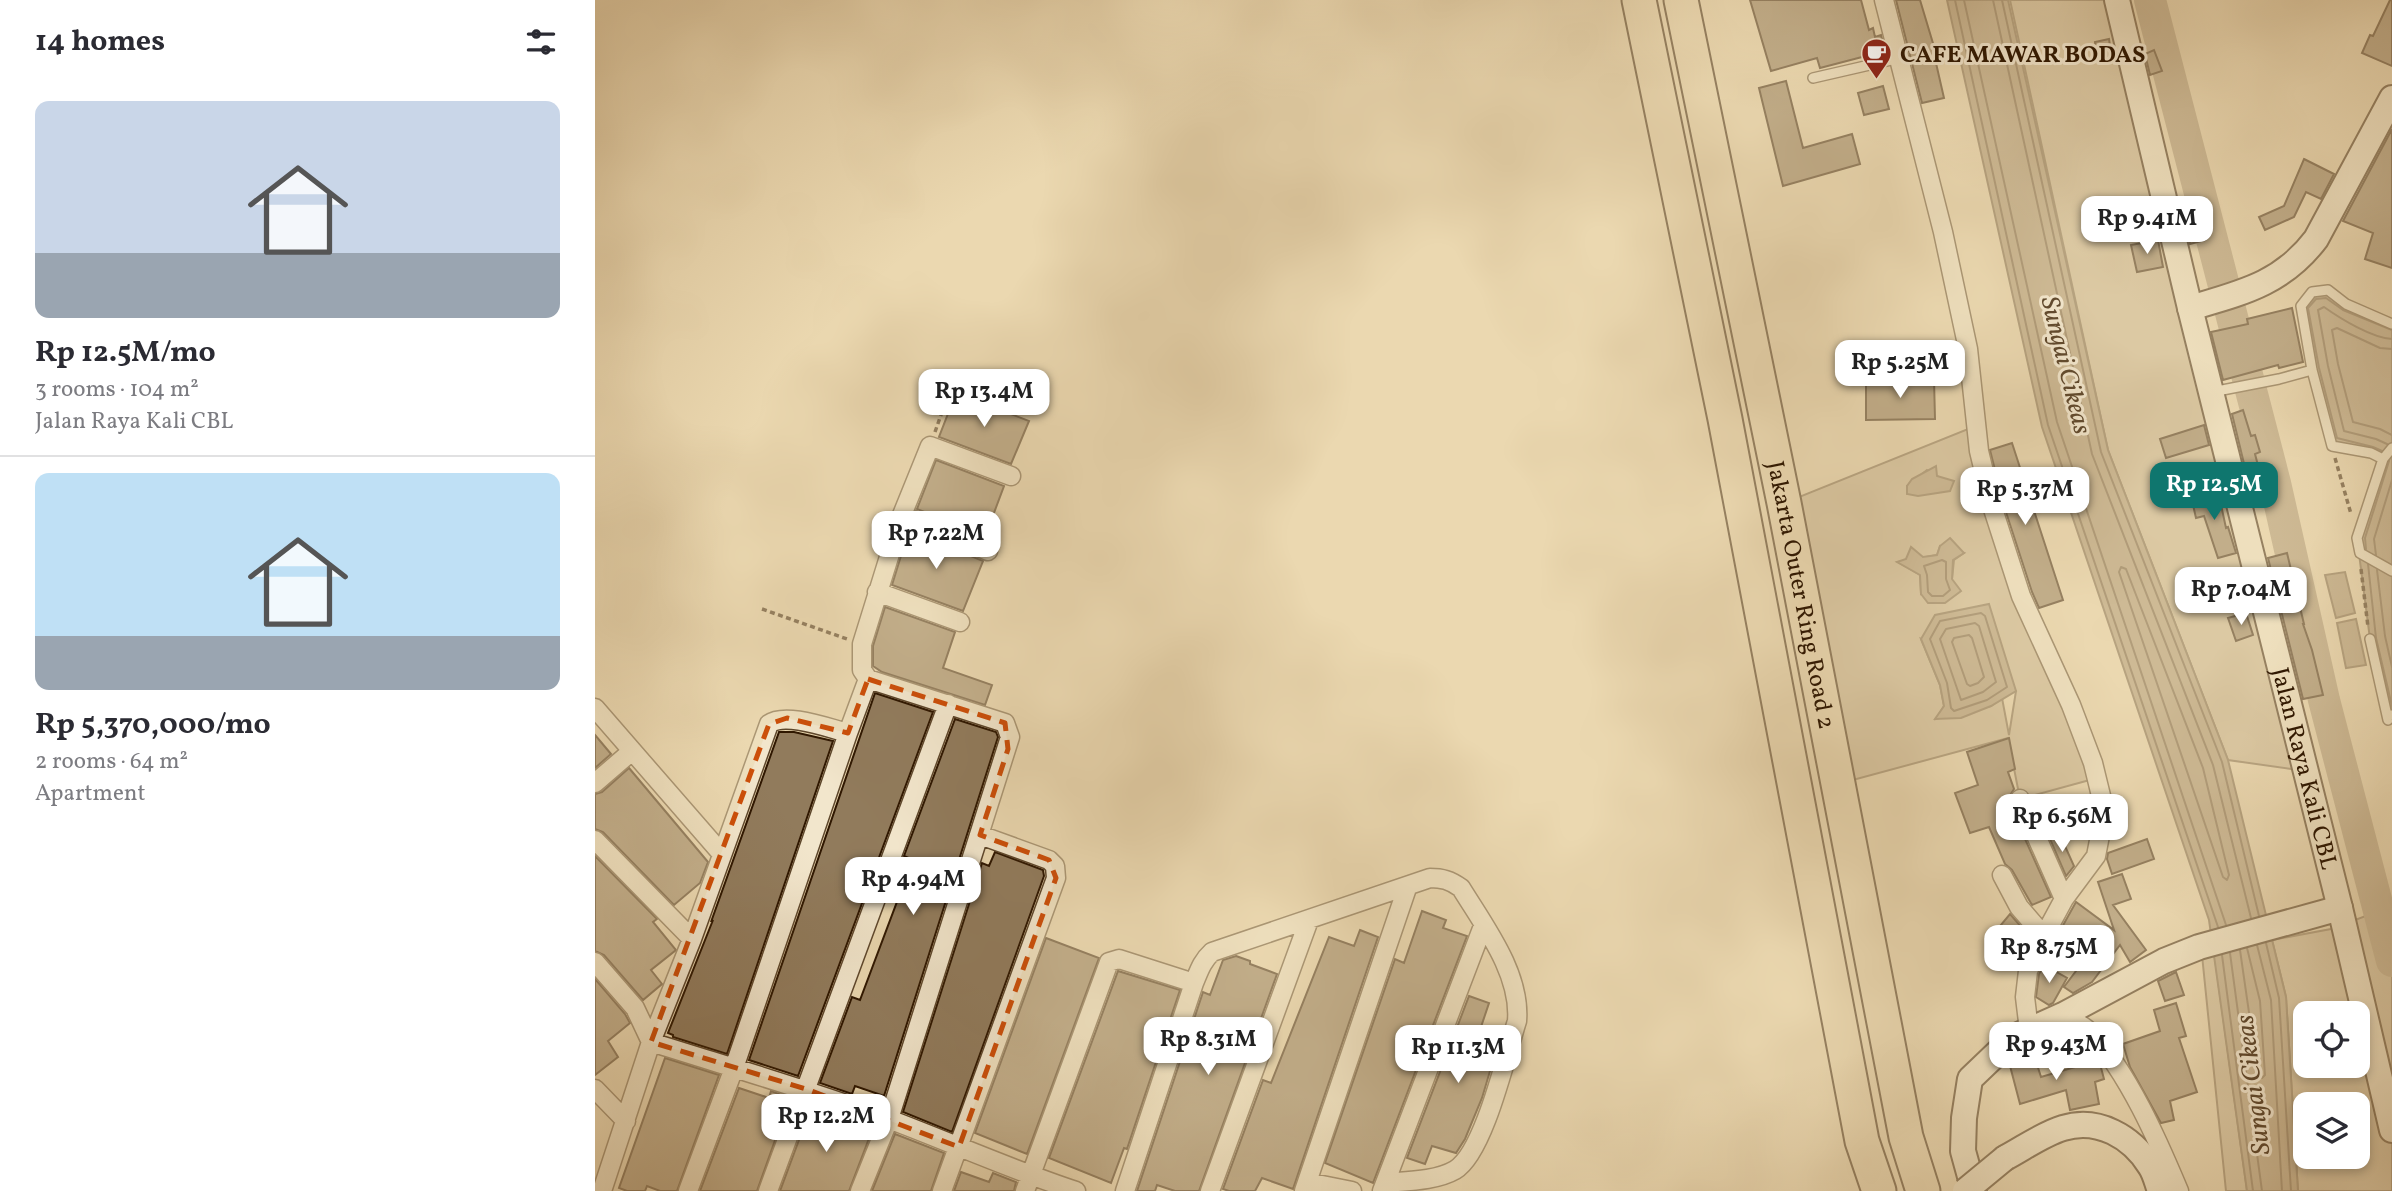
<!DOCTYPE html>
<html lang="en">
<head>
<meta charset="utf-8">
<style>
  :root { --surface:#fff; --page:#f7f7f7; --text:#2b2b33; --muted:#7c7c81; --line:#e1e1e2; --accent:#0f766e }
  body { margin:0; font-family:Vollkorn,serif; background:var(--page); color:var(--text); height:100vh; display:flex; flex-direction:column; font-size:26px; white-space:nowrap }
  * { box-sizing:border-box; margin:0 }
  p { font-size:23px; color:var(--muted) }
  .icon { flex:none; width:38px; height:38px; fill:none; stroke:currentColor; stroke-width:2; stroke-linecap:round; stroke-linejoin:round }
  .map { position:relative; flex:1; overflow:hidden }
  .side { display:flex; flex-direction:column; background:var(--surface); width:595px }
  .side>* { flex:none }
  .controls { position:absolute; left:1698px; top:1001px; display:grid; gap:14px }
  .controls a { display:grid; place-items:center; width:77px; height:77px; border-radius:14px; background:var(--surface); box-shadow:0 4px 10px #0003; font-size:35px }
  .price { position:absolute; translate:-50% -60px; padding:0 16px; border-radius:14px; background:#fff; color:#222; font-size:23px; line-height:46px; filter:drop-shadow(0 2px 4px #0008) }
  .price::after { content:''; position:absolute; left:50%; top:42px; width:21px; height:16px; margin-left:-10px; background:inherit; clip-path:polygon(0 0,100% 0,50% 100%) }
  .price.current { background:var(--accent); color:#fff }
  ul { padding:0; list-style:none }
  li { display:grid; align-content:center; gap:14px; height:371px; padding:0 35px }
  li+li { border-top:2px solid var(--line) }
  li span { display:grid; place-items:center; height:217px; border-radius:14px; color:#555 }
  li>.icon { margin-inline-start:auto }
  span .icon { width:126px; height:126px; fill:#fffc; stroke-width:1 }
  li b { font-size:30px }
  h2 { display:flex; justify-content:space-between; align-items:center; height:84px; padding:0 35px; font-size:30px }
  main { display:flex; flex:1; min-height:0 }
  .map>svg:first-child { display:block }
  .green { fill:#cbb792; stroke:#7d6749; stroke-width:2; fill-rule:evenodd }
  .water { fill:#ab9674; stroke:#796346; stroke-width:2 }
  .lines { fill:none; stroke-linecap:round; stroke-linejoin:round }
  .shore { stroke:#6d563a; stroke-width:2 }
  .river { stroke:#ab9674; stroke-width:32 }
  .building { fill:#917b5c; stroke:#2f1700; stroke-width:2 }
  .lane-casing { stroke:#5e472c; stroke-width:12 }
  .street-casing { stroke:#5e472c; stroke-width:21 }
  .secondary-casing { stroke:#2f1700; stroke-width:28 }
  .highway-casing { stroke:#2f1700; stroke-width:37 }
  .path { stroke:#2f1700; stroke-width:3.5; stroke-dasharray:5 3.5; stroke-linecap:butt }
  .lane { stroke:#f2e6cc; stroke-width:9 }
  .street { stroke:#f2e6cc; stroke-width:18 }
  .secondary { stroke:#f2e6cc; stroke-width:24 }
  .highway { stroke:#ebd8b0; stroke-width:33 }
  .secondary-bridge-casing { stroke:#2f1700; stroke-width:28; stroke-linecap:butt }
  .secondary-bridge { stroke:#f2e6cc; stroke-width:24 }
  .marked { fill:none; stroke:#cc4f0a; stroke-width:5; stroke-dasharray:14 9; stroke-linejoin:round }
  .labels { text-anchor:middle; stroke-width:6; stroke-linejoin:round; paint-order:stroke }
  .poi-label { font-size:24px; font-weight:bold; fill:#2f1700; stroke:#f2e6cc; text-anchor:start }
  .street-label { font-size:24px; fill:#2f1700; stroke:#f2e6cc }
  .water-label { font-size:26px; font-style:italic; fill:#614a2e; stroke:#f2e6cc }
</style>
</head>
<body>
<main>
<section class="side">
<h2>14 homes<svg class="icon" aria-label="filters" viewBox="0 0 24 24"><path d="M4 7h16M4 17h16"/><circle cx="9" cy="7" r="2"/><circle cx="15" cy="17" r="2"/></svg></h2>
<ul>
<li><span style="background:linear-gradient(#c9d6e8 70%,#9aa5b1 0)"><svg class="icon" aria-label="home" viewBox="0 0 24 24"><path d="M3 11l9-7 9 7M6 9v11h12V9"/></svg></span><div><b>Rp 12.5M/mo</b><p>3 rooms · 104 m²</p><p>Jalan Raya Kali CBL</p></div></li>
<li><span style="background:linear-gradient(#bfe0f5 75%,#9aa5b1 0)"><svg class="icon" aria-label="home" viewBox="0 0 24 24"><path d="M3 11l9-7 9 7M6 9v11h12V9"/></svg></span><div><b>Rp 5,370,000/mo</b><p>2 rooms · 64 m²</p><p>Apartment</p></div></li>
</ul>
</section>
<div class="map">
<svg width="1797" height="1191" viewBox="0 0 1797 1191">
  <rect width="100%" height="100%" fill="#ebd8b0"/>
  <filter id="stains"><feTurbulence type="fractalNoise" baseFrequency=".00286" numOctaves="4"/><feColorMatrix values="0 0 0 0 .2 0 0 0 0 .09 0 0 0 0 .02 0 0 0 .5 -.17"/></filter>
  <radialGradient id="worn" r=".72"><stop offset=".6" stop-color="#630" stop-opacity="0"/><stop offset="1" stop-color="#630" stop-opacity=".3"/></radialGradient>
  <path class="green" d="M1415 0H1526L1710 771 1633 760 1513 450Z
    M1373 429 1502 778 1425 799 1413 738 1243 784 1189 503ZM1332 470 1342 476 1312 493V486ZM1345 546 1369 553 1359 560 1357 579 1326 594 1325 575 1303 562 1342 555ZM1326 639 1421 691 1414 735 1407 698 1396 706 1341 719 1349 706 1345 685Z
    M1784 911 1797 961V1191H1703L1691 997 1677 940 1736 929ZM1710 1013H1762V1066H1710ZM1710 1104H1762V1157H1710Z
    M1619 952 1651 1183 1652 1191H1631L1607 955Z"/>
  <path class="water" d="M1352 0H1413L1513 450 1633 760 1691 997 1703 1191H1652L1614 920 1447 427Z
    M1733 290 1797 324V715L1793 720 1775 639 1762 538 1787 460 1737 446 1706 306 1717 292Z
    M1341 466 1342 476 1359 481 1355 491 1323 496 1312 494V486L1317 479Z
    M1355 538 1369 553 1358 560 1357 579 1366 591 1350 603H1333L1326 594 1325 575 1302 562 1311 559 1316 547 1328 557 1342 555 1345 546Z
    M1750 572 1760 613 1741 618 1730 575Z
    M1394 604 1421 691 1396 706 1366 718 1340 719 1349 706 1345 685 1326 639 1340 615Z
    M1761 619 1771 665 1751 668 1742 623Z"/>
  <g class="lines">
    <path class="shore" d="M1360 0 1453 425 1623 927
      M1369 0 1462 422 1631 925
      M1398 0 1497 454 1618 765 1656 918
      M1407 0 1506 452 1627 762 1664 916
      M1797 349 1785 348 1742 328 1737 330 1743 364 1758 422 1785 429 1797 435
      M1792 444 1781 439 1749 431 1733 366 1723 310 1729 307C1746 319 1777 338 1797 339
      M1787 451 1778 447 1742 438 1724 368 1713 308 1721 299 1731 298 1748 310 1797 330
      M1771 549 1770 538 1794 461
      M1781 555 1779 539 1797 480
      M1347 560 1351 562V579L1355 590 1348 596H1337L1333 592 1332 575 1329 566Z
      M1773 564 1781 638 1797 706
      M1526 567 1531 569 1608 768 1634 875 1632 880 1628 877 1524 572Z
      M1782 570 1790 636 1797 667
      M1386 613 1390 616 1412 687 1392 700 1359 711 1356 708 1352 683 1335 639 1345 621Z
      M1380 623 1384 626 1401 682 1388 692 1366 700 1345 639 1351 629Z
      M1374 635 1377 638 1389 677 1383 683 1375 686 1372 684 1357 642 1359 638Z
      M1671 943 1684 998 1696 1191
      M1662 945 1676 1000 1687 1191
      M1645 950 1663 1075 1667 1078 1670 1075 1665 1001 1652 948
      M1635 953 1667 1191
      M1627 955 1658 1191"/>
    <path class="river" d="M1555 0 1680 483 1729 700 1797 961"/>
  </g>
  <path class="building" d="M1155 0H1266L1274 30 1278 28 1280 37 1286 35 1290 51 1225 68 1222 58 1176 71Z
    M1301 0H1325L1340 50H1338L1349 98 1327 103Z
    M1795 0H1797V66L1767 53 1775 35 1778 36Z
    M1514 39 1517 59 1503 61 1500 42Z
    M1559 50 1567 71 1555 75 1550 54Z
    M1191 81 1208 148 1257 134 1265 164 1188 186 1164 88Z
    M1288 86 1294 109 1269 115 1263 93Z
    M1797 129V268L1770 259 1778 233 1748 221Z
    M1709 159 1739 174 1726 199 1711 192 1699 217 1670 230 1664 217 1689 206Z
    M1604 216 1610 240 1595 244 1589 220Z
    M1563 240 1568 267 1542 272 1536 245Z
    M1697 308 1708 362 1684 368 1683 365 1628 380 1616 332 1653 324 1652 319Z
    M1339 379 1340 419 1271 420V381Z
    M361 393 434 421 416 464 344 437Z
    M1648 410 1656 436 1660 435 1665 452 1660 454 1665 473 1652 476 1637 414Z
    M1609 425 1614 445 1571 458 1565 439Z
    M1417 443 1468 600 1444 608 1437 592 1409 506 1395 450Z
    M341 460 409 486 390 537 322 509Z
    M1623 491 1631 528 1633 527 1641 553 1623 558 1609 516 1601 518 1596 496Z
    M314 530 388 561 368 611 297 585Z
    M1692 553 1709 624H1708L1717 650 1728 695 1708 699 1673 558Z
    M290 607 360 632 348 668 397 685 390 705 287 672 278 666V646Z
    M1651 613 1658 635 1641 641 1633 618Z
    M280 693 338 712 203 1076 154 1060Z
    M360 719 401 732 403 737 289 1096 260 1086 257 1094 225 1083 257 997 265 1000 303 899 300 898 316 859 309 856Z
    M184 732H199L238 741 132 1054 78 1037V1035L73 1033 118 920 116 922Z
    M0 735 16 754 0 768Z
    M1414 738 1420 769 1413 772 1419 789 1414 797V803L1456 897 1437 905 1417 870 1410 864 1394 827 1375 833 1360 793 1383 785 1372 752Z
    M34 768 113 862 105 883 79 905 8 832 0 829V794L7 792Z
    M1463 805H1496L1494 831H1463Z
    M1465 835 1479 866 1471 876 1455 839Z
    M1552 839 1559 859 1517 874 1512 859 1513 853Z
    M400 852 448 870 449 876 357 1132 308 1112 387 863 394 866Z
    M0 856 62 919 58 922 81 950 56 970 67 984 48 1000 9 955 0 951Z
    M1527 874 1536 899 1518 905 1551 950 1535 962 1525 945 1497 982 1478 993 1469 987 1496 951 1466 929 1481 902 1519 930 1503 882Z
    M827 911 851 920 848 928 872 936 778 1183 730 1163 800 959 809 963Z
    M1415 914 1435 937 1428 945 1405 926Z
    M765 930 783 937 698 1189 667 1178 660 1191H634L628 1189 668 1080 676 1083 734 937 759 946Z
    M451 938 504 958 432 1154 380 1133Z
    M641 956 655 961V964L682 974 604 1191H580L562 1185 560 1191H542L608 992 615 995 628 960Z
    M1449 965 1472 978 1458 1003 1454 1005 1441 997 1444 974Z
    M523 971 585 990 532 1149 529 1148 516 1183 454 1158Z
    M1581 972 1589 995 1570 1001 1563 981Z
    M0 979 30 1014 35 1023 13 1041 23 1057 0 1075Z
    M874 996 894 1003 886 1027 906 1034 887 1098 870 1139 861 1153 837 1146 830 1164 812 1158Z
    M1581 1003 1591 1036 1584 1038 1602 1092 1575 1101 1579 1120 1566 1123 1535 1067 1528 1044 1565 1031 1559 1010Z
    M1438 1052 1446 1077 1504 1060 1509 1079 1500 1082 1504 1104 1475 1110 1471 1090 1425 1104 1414 1062 1418 1058Z
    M70 1058 124 1075 82 1191H65L52 1186 50 1191H32L24 1188Z
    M144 1088 174 1098 176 1091 195 1098 162 1191H105Z
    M217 1105 249 1115 247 1123 276 1133 254 1191H185Z
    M300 1134 349 1153 336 1191H277Z
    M366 1172 394 1182 398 1173 421 1182 419 1191H359Z"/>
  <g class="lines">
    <defs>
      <path id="lane" d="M1218 78 1305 58
        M1797 324 1751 304 1733 290 1717 292 1706 306 1717 370 1737 446 1776 453 1788 459 1797 448
        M1617 392 1684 379 1717 370
        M1788 459 1762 538 1765 553 1797 571
        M1775 639 1793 720 1797 715"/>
      <path id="street" d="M1289 0 1348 232 1373 349 1384 451 1398 509 1426 596 1476 705 1498 763 1508 804V820L1501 856 1469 899 1449 936 1433 971 1430 997 1434 1030
        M307 515 393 551
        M282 592 365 622
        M0 708 127 854
        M0 783 37 751
        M1425 799 1469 899
        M0 840 97 939
        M1407 875 1424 907 1449 936
        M0 962 40 1008 56 1042C135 1067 214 1090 291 1118 355 1142 417 1170 481 1191
        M1468 1015C1477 1020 1488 1025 1495 1032 1533 1072 1563 1141 1584 1191
        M0 1089 31 1121
        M712 1182 757 1191
        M7 1191 56 1042 97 939 174 724C190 712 233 728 253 733
        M93 1191 139 1068 253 733 273 679
        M173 1191 353 704
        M265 1191 294 1119 415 737 410 723 273 679 267 670V644L307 515 335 446 416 476
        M347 1191 461 878 460 866 454 860 385 835
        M430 1191 514 962 524 959 599 983
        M530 1191 599 983C604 971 607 961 617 952L835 878C847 878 855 880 866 888 890 927 926 974 922 1021 911 1055 889 1153 860 1170 841 1181 812 1181 790 1183
        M615 1191 714 920
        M709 1191 812 888
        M787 1191 888 926"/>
      <g id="secondary">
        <path id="s1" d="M1522 0 1595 308 1745 908 1797 1130"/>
        <path d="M1595 308C1646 293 1687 284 1721 239L1797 98"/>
        <path d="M1410 1158C1429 1148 1448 1134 1468 1128 1503 1117 1537 1137 1555 1166 1560 1173 1562 1183 1565 1191"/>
        <path d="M1379 1191 1368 1151 1369 1118 1375 1079 1419 1037 1468 1015 1569 961 1604 947 1745 908"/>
      </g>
      <g id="highway">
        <path d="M1044 0 1130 419 1267 1141 1284 1191"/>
        <path id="s2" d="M1086 0 1189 503 1311 1137 1328 1191"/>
      </g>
    </defs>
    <use href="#lane" class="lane-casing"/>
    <use href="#street" class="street-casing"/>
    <use href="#secondary" class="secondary-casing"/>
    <use href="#highway" class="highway-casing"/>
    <path class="path" d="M340 432 354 392
      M1740 458 1756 514
      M1766 569 1773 627
      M167 609 252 639"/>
    <use href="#lane" class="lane"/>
    <use href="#street" class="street"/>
    <use href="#secondary" class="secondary"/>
    <use href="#highway" class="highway"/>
    <defs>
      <path id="secondary-bridge" d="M1370 1191 1410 1158"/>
    </defs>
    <use href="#secondary-bridge" class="secondary-bridge-casing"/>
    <use href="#secondary-bridge" class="secondary-bridge"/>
  </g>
  <path d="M0 0H1797V1191H0ZM273 679 410 723 413 749 385 835 454 860 461 878 364 1147 211 1089 56 1042 174 724 192 718 253 733Z" fill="#ebd8b0" fill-opacity=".55" fill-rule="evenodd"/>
  <path class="marked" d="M273 679 410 723 413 749 385 835 454 860 461 878 364 1147 211 1089 56 1042 174 724 192 718 253 733Z"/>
  <defs>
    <symbol id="cafe-pin" viewBox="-11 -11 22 30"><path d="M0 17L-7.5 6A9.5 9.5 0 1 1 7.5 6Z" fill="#8f2418" stroke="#f2e6cc"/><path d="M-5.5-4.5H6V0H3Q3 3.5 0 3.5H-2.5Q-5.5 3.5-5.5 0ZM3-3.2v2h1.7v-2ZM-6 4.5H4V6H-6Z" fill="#fff"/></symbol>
  </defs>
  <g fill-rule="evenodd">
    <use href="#cafe-pin" x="1264" y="36" width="35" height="47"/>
  </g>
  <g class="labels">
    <g class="poi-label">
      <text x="1305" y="62">CAFE MAWAR BODAS</text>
    </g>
    <g class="street-label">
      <text dy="8" stroke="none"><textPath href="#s2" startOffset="607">Jakarta Outer Ring Road 2</textPath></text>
      <text dy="8" stroke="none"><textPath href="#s1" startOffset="791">Jalan Raya Kali CBL</textPath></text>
    </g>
    <g class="water-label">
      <text transform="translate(1472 365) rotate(76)" y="9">Sungai Cikeas</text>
      <text transform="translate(1657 1085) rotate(-97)" y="9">Sungai Cikeas</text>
    </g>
  </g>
  <rect width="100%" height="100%" filter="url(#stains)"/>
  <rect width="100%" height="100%" fill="url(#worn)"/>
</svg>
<div class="controls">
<a><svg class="icon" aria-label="locate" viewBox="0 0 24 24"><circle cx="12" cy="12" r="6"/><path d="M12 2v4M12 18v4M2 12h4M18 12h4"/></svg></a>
<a><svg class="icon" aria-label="layers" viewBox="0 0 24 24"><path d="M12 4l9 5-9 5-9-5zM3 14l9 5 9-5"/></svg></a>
</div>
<b class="price" style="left:1552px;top:256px">Rp 9.41M</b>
<b class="price" style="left:1305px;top:400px">Rp 5.25M</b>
<b class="price" style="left:389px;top:429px">Rp 13.4M</b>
<b class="price current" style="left:1619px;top:522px">Rp 12.5M</b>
<b class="price" style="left:1430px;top:527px">Rp 5.37M</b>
<b class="price" style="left:341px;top:571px">Rp 7.22M</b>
<b class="price" style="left:1646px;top:627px">Rp 7.04M</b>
<b class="price" style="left:1467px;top:854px">Rp 6.56M</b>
<b class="price" style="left:318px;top:917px">Rp 4.94M</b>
<b class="price" style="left:1454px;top:985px">Rp 8.75M</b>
<b class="price" style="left:613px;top:1077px">Rp 8.31M</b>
<b class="price" style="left:1461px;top:1082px">Rp 9.43M</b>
<b class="price" style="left:863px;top:1085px">Rp 11.3M</b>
<b class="price" style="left:231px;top:1154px">Rp 12.2M</b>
</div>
</main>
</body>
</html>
